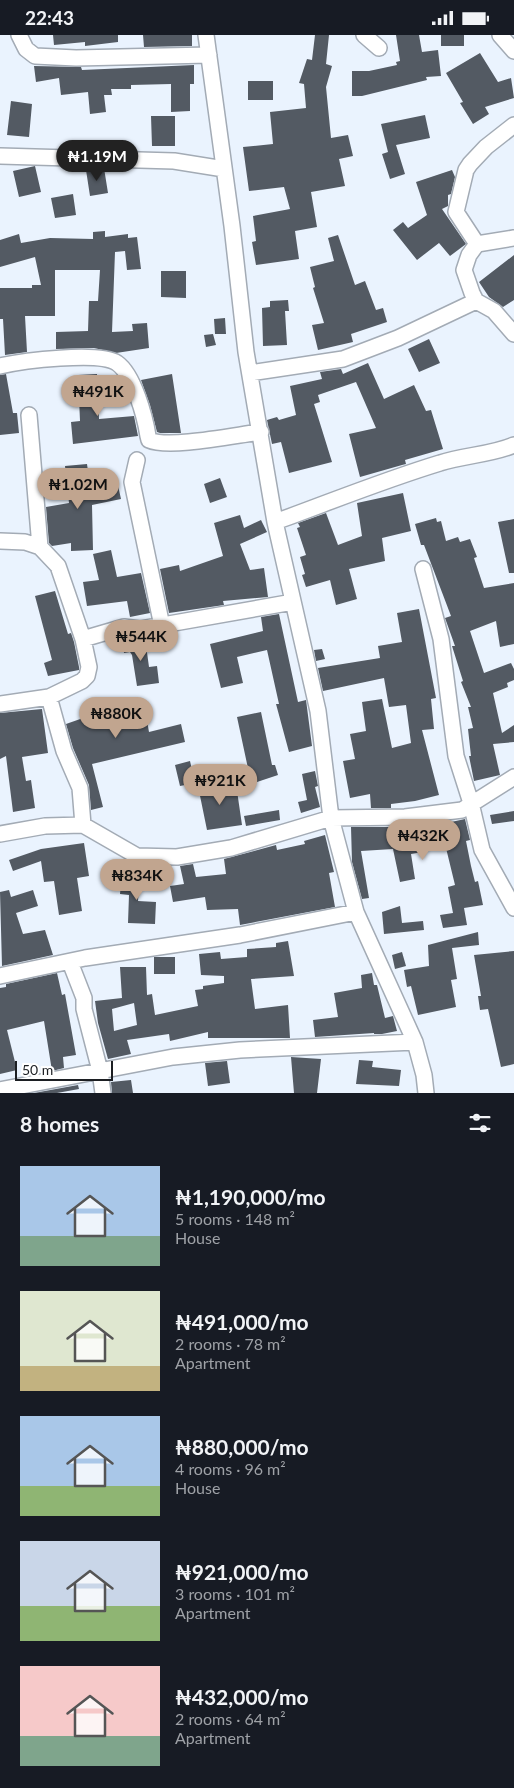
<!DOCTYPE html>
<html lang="en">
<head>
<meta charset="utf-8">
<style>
  :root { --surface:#171b24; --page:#242831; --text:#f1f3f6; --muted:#9ea1a6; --accent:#c1a58f }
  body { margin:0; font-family:Lato,sans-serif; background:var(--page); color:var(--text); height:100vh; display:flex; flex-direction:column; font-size:19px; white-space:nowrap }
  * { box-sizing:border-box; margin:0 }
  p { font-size:16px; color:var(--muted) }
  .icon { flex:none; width:28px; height:28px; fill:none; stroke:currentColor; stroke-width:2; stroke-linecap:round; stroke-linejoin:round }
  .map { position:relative; height:1058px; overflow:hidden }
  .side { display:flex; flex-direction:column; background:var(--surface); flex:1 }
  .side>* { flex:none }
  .scale { position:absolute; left:15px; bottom:12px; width:98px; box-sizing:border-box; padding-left:5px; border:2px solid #1c1f23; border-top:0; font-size:14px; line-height:18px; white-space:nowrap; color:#1c1f23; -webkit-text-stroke:4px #fff; paint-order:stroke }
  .price { position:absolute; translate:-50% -42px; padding:0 11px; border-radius:18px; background:var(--accent); color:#111; font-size:16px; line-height:32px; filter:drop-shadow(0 1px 2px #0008) }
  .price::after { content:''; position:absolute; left:50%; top:30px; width:15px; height:11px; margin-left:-8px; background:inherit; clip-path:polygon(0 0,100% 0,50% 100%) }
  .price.on { background:#222; color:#fff }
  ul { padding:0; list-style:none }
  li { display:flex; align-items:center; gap:15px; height:125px; padding:0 20px }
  li span { display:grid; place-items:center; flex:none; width:140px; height:100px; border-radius:0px; color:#555 }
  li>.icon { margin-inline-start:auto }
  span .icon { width:60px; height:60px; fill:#fffc; stroke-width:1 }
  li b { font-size:21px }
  h2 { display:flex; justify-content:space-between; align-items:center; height:60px; padding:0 20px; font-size:21px }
  .status { display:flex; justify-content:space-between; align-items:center; height:35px; padding:0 25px; background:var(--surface); direction:ltr }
  .status svg { height:14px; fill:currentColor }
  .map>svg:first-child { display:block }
  .building { fill:#535a63; fill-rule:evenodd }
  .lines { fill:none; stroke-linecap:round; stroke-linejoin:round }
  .minor-casing { stroke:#a3abb5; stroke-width:18 }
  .minor { stroke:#fff; stroke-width:15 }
</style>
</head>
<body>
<div class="status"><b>22:43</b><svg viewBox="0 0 49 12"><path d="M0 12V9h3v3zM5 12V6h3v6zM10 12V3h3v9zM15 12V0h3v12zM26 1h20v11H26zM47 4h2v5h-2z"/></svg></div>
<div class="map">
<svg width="514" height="1058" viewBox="0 0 514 1058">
  <rect width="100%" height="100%" fill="#eaf3fe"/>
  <path class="building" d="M53 0H118V7L85 11V7L54 10Z
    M143 0H192V11L144 12Z
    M315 0H329L326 29 332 31 326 52 331 103 348 100 353 121 339 124 345 151 311 157 317 192 295 196 299 224 256 230 252 207 256 206 253 181 290 174 284 152 249 156 243 112 273 109 270 77 306 73 304 49 299 48 307 24 312 25Z
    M396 0H419L422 17 438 15 441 41 426 42 427 45 362 61H352V36H369L397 30 396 27 400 26Z
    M441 0H464V11H441Z
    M480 18 498 47 511 43 514 63 485 72 489 79 473 89 460 68 463 67 446 38Z
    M194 30V49H190V76L171 77V49L131 50V54H111L112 60H104L106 77 90 79 88 57 61 60 59 43 36 47 34 31 81 32 82 35Z
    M248 46H273V65H248Z
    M11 66 32 69 29 102 7 100Z
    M425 80 430 103 396 110 405 139 390 144 382 119 388 117 381 89Z
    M151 81H175V111H152Z
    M35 131 41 157 19 162 13 136Z
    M104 133 108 158 90 161 86 135Z
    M452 135 455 142 451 159 448 160V171L442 174 466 209 450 221 439 208 417 225 393 195 403 187 408 193 427 180 416 147Z
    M73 159 76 180 55 183 51 163Z
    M105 196V202L128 199V203L137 202 141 234 127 235 125 216 115 217 112 297 133 296 132 289 147 288 149 313 116 318 94 313 56 314V297L88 296 89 266H98L100 235H55V281H25L27 317 5 320 3 284H0V253H32V250H41L35 222 0 232V205L19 199 21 208 50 203 93 204V197Z
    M338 200 355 250 365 246 376 275 383 273 387 287 351 299 353 307 318 315 312 290 324 288 313 253 315 252 310 232 334 226 328 203Z
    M514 220V265L503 272 489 262 479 247Z
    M161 236H186V263L161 262Z
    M288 265 289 276H285L287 310 263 311 262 273 270 272V266Z
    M225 283 226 299H215L214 284Z
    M213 299 216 310 206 312 204 300Z
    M429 304 440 328 419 337 408 314Z
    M368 328 384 364 414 350 426 376 431 375 443 414 405 425 406 429 402 430 360 442 349 399 376 393 356 347 318 360 320 367 314 369 332 427 289 438 281 407 272 409 267 385 277 382 279 385 296 380 290 351 322 344 320 337 341 334 343 339Z
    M6 339 13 378H17L19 398 0 400V340Z
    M97 339 99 384 134 381 138 401 73 409 71 387 80 386 78 340Z
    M172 339 181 398H160L157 397 150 370 141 345Z
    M87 429 90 451 117 446 121 464 92 470 93 515 71 516V508L52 511 49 508 46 472 69 468 65 431Z
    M220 443 227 462 210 468 204 449Z
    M403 458 411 496 382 503 385 526 349 534 357 564 336 570 330 545 306 552 302 540 305 539 300 522 306 520 297 493 300 492 298 488 326 478 338 510 362 501 357 468Z
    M240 480 244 493 261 485 267 497 240 509 250 535 264 533 268 562 223 566 224 570 169 578 160 534 179 530 180 536 223 521 214 488Z
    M436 483 437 487 441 486 446 506 458 502 460 507 470 504 477 522 474 523 484 553 514 548V609L500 612 496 586 470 596 484 638 511 628 514 634V645L507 648 508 652 493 658 502 698 514 690V707L493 709 500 740 474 746 469 721H471L468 694 473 693 468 672H471L461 647 463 646 452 611H455L445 583 451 581 424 510H421L415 489Z
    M514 484V538H509L498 487Z
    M111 515 117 542 141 538 150 578 130 582 127 566 87 571 83 547 99 545 93 519Z
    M55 556 68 599 71 598 74 607 79 632V635L48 641 44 628 52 625 35 561Z
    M419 574 436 663 431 664 434 694 422 695 439 760 415 766 391 769V773H371L370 759 350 763 343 726 355 724 350 699 366 696 362 667 382 664 392 713 411 708 406 670 389 672 384 643 323 656 318 633 380 623 378 611 402 607 397 578Z
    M279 579 298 667 306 665 312 711 289 717 276 669H279L267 615 237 622 243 648 221 653 210 609 263 596 261 582Z
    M145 603 149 632 157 631 159 648 137 651 132 620 130 617 124 618 122 605Z
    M322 614 325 624 316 626 314 615Z
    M118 667 119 674 144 669 149 697 181 689 185 707 92 729 103 772 91 775 89 750 73 713 66 689 103 676 102 669Z
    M42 674 48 718 22 722 26 746 31 745 35 773 13 777 6 721 0 724V678Z
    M261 677 272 730H275L278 740 248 750 244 739 249 738 237 682Z
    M190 726 195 748 180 751 175 730Z
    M315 736 318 751 315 752 320 772 301 778 298 767 307 765 302 739Z
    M219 746 220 752 236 749 242 790 207 795 198 751Z
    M279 775 280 785 246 791 244 781Z
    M514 776V786L492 789 490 780Z
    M465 784 470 805 466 806 471 831 475 847 478 846 483 870 464 873 467 890 443 893 440 880 453 878 448 852 455 850 446 813 411 819 415 844 400 847 393 814 361 816 369 863 362 864 352 827 351 792H393V796H403V800L442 792V789Z
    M325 800 334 837 329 838 335 872 240 890 238 874 207 875 205 862 173 867 170 851 184 849 180 831 193 829 196 842 226 839 224 824 276 810 277 815 305 809 304 806Z
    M84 808 89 841 77 843 82 876 59 880 54 846 44 847 41 826 13 836 9 825 41 814Z
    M122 837 140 839 138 866 156 867 155 889 128 888 129 860 120 859Z
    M9 855 11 862 33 855 38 871 16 878 23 899 45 895 53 920 2 931 0 857Z
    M400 871 402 888 423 886 424 895 384 899 382 877Z
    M478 897 479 910 452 913 457 944 451 945 456 972 418 980 411 951 407 952 404 935 429 931 428 910Z
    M288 906 294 941 251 944 255 974 288 970 290 1003H208V997L170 1006 169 999 127 1005 131 1019 108 1024 98 988 95 966 122 963 120 932H146L147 960 152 959 155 980 198 971 195 955 203 954V951L224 948V941L201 940 199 919 220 917 221 924 247 922V914L276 912V908ZM134 968 137 990 114 996 112 974Z
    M514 916V1029L501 1032 488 974 480 975 478 961H481L474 920Z
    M402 917 406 931 395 934 392 920Z
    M154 922H175V939H154Z
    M57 938 62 960 65 959 76 1020 63 1022 64 1033 52 1036 44 986 7 995 17 1035 0 1039V953L6 952V949Z
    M372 938 374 950H377L385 983 393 981 397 996 382 999H374V998L315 1002 313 985 338 982 334 958 362 953 361 940Z
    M291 1022 321 1024 317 1058H294Z
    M359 1025 373 1026 372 1032 401 1035 399 1051 356 1049Z
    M227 1026 230 1048 208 1051 205 1028Z
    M131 1045 133 1058H112L111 1047Z
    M78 1050 79 1054 57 1058H34Z"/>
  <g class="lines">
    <defs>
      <path id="minor" d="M19 0 26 14 35 21 76 23 209 20
        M206 0 232 191 246 317 275 487 318 676 331 783 356 877 415 1007 424 1040 426 1058
        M364 0 379 13
        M500 0 514 16
        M0 121 174 126 224 134
        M477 209 456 177 466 135 470 129 486 112 514 90
        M477 209 469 220 464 235 472 258 476 266 494 276 514 299
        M477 209 514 203
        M0 331C22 326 99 316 117 328 134 340 145 382 148 401L149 405C169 414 236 400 261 397
        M250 338 343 324 398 303 476 266
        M29 380 40 512
        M137 425 132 447 162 591
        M275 487C330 467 384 445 440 428 464 420 491 420 514 410
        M0 506 25 507 40 512 58 531 83 604 89 632 87 641 82 646 49 662 0 669
        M423 534 441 604 456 721 471 768 482 815 514 873
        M83 604 124 592 140 594 293 567
        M49 662 64 716 80 753 83 790
        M0 799 45 791 83 790 137 821 177 822 231 813 331 783 405 782 462 775 514 742
        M70 927 84 963V974L100 1036 103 1058
        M0 941 85 923 240 900 356 877
        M0 1055 173 1022 240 1015 415 1007"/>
    </defs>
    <use href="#minor" class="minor-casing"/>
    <use href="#minor" class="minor"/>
  </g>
</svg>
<div class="scale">50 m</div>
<b class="price on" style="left:97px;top:147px">₦1.19M</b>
<b class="price" style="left:98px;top:382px">₦491K</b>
<b class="price" style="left:78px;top:475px">₦1.02M</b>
<b class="price" style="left:141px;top:627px">₦544K</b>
<b class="price" style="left:116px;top:704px">₦880K</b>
<b class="price" style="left:220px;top:771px">₦921K</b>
<b class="price" style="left:423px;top:826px">₦432K</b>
<b class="price" style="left:137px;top:866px">₦834K</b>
</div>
<section class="side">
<h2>8 homes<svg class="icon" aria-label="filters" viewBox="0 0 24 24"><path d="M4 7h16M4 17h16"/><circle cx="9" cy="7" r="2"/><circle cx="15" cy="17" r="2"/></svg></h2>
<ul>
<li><span style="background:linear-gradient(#a9c7e8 70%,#7fa58c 0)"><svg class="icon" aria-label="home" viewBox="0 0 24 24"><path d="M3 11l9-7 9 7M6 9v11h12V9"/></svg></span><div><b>₦1,190,000/mo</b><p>5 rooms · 148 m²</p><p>House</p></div></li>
<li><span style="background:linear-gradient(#dfe7d0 75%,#c2b280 0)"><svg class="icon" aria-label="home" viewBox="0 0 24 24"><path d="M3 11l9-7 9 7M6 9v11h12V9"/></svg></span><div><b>₦491,000/mo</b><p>2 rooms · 78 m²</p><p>Apartment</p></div></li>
<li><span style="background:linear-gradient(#a9c7e8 70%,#8fb573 0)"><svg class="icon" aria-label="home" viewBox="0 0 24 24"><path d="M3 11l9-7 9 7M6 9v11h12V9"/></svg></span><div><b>₦880,000/mo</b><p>4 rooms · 96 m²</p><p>House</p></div></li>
<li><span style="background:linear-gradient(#c9d6e8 65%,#8fb573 0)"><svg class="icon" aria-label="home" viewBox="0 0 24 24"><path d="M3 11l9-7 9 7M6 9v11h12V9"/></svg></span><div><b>₦921,000/mo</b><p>3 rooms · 101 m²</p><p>Apartment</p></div></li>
<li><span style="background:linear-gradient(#f6c9c9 70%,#7fa58c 0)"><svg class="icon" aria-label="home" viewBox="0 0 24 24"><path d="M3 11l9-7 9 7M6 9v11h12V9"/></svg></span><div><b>₦432,000/mo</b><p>2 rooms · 64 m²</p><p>Apartment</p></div></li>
</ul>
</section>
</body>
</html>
